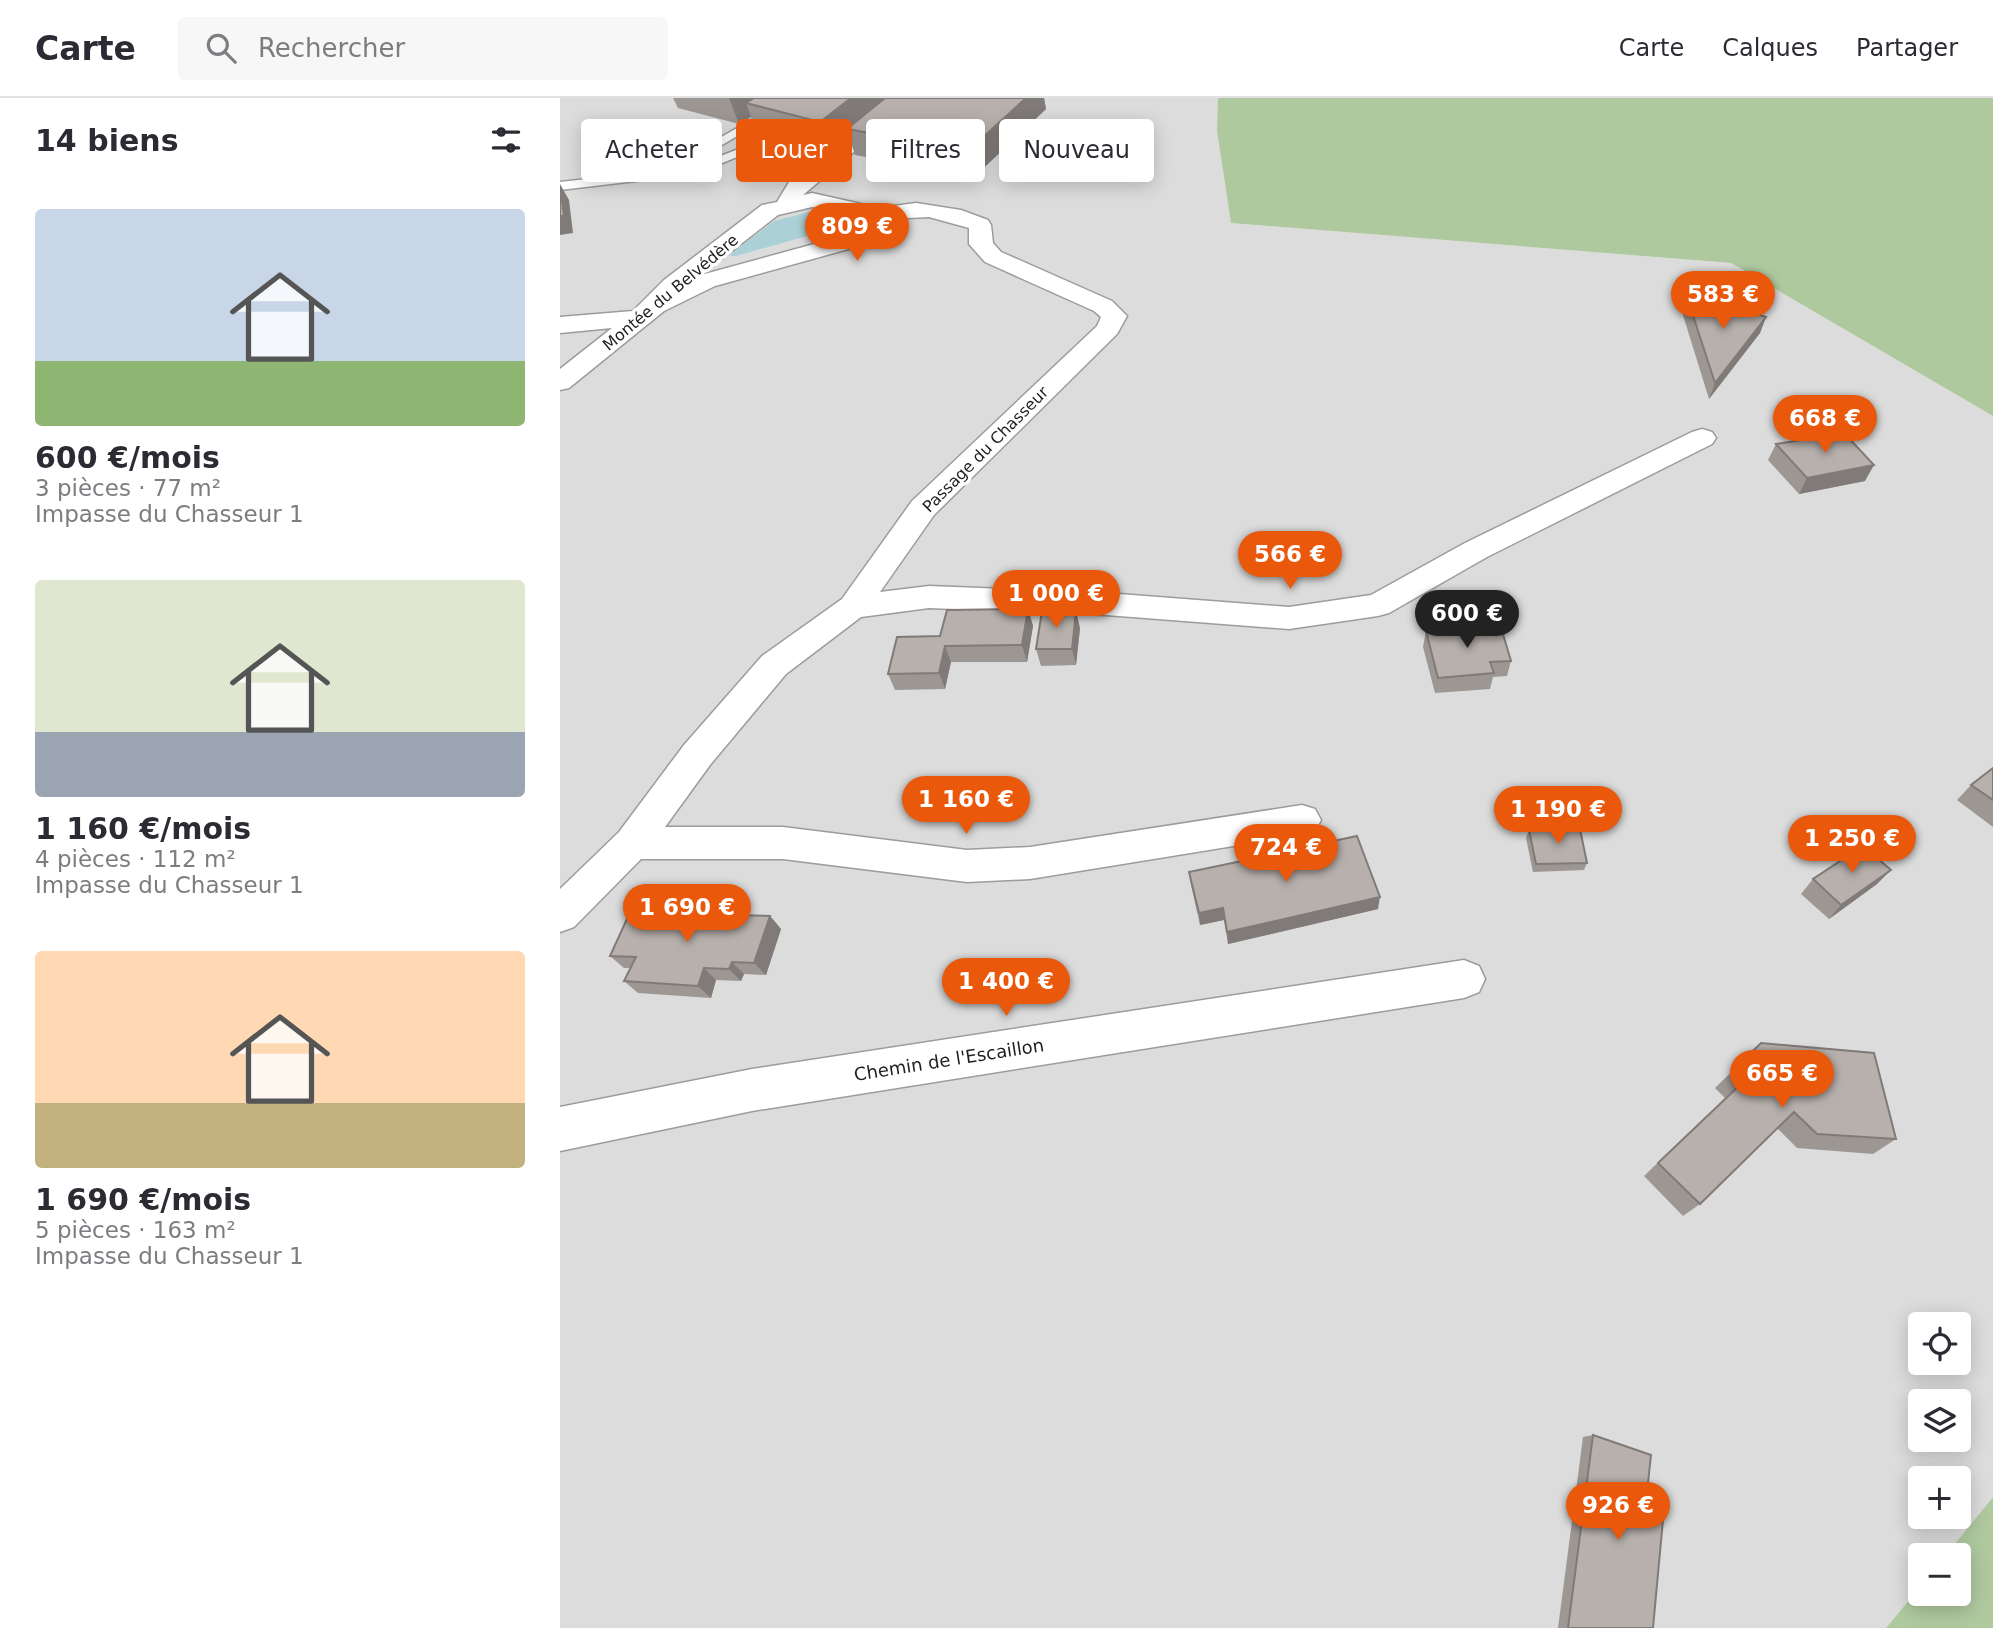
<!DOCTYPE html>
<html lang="fr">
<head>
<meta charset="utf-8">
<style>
  :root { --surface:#fff; --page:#f7f7f7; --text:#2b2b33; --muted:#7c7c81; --line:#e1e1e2; --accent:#ea580c }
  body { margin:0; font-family:"DejaVu Sans",sans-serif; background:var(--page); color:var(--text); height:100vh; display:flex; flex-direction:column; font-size:26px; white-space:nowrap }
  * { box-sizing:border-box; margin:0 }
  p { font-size:23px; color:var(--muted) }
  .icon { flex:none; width:38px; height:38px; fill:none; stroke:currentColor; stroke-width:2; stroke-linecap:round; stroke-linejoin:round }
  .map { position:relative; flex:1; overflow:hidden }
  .side { display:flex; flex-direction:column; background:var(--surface); width:560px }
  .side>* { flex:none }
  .banner { position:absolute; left:21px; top:21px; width:665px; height:63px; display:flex; gap:14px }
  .buttons { position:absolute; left:1348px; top:1214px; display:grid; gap:14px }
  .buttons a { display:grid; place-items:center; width:63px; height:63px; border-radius:7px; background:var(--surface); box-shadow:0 4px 18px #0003; font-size:35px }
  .price { position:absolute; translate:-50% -60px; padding:0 16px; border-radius:24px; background:var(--accent); color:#fff; font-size:23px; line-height:46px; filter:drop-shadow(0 2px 4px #0008) }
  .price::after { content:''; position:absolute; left:50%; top:42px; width:21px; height:16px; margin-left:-10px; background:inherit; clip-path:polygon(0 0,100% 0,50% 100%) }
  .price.selected { background:#222; color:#fff }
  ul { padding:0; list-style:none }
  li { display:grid; align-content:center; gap:14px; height:371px; padding:0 35px }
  li span { display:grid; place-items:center; height:217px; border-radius:7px; color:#555 }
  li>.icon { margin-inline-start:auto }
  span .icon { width:126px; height:126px; fill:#fffc; stroke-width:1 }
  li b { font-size:30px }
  h2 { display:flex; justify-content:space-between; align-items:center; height:84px; padding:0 35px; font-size:30px }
  .chip { padding:0 24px; border-radius:7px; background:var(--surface); box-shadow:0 4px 18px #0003; font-size:24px; line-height:63px }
  .chip.selected { background:var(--accent); color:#fff }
  header { display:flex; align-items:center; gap:42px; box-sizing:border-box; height:98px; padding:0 35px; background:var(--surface); border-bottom:2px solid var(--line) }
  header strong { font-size:33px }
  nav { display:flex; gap:38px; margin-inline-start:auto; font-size:24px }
  .search { width:490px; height:63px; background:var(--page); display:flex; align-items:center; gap:18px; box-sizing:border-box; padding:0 24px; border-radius:7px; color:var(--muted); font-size:26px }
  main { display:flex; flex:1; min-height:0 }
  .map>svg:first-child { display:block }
  .residential { fill:#dcdcdc; fill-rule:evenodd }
  .forest { fill:#afc99f }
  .water { fill:#abd1d7 }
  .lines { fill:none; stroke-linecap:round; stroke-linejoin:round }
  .lane-casing { stroke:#9c9c9c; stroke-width:3 }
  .street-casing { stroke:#9c9c9c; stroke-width:3 }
  .lane { fill:#fff; fill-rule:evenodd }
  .street { fill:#fff; fill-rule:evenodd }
  .wall { fill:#9d9794 }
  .shaded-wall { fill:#807b78 }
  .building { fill:#b7b0ac; stroke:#807b78; stroke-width:2 }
  .labels { text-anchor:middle; stroke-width:7; stroke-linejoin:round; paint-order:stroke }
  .far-street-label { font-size:16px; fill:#1f1f1f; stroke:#fff }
  .street-label { font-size:18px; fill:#1f1f1f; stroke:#fff }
</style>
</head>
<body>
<header>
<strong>Carte</strong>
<div class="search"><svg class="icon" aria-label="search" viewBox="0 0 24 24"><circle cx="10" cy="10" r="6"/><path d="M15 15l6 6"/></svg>Rechercher</div>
<nav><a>Carte</a><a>Calques</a><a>Partager</a></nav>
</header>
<main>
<section class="side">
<h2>14 biens<svg class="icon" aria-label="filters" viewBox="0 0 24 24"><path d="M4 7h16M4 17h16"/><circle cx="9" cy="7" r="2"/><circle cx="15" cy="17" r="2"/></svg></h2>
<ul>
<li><span style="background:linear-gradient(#c9d6e8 70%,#8fb573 0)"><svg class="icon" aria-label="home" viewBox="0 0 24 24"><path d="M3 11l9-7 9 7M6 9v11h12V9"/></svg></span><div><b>600 €/mois</b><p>3 pièces · 77 m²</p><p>Impasse du Chasseur 1</p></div></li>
<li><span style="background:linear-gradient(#dfe7d0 70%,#9aa5b1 0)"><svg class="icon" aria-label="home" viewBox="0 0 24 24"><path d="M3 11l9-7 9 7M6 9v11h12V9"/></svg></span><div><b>1 160 €/mois</b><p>4 pièces · 112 m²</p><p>Impasse du Chasseur 1</p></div></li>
<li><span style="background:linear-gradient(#ffd9b3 70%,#c2b280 0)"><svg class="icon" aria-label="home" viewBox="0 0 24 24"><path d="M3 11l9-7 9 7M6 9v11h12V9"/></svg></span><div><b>1 690 €/mois</b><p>5 pièces · 163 m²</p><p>Impasse du Chasseur 1</p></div></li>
</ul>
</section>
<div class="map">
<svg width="1433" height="1530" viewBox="0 0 1433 1530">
  <rect width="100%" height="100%" fill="#eeebe6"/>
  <path class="residential" d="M0 0H658L657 33 671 125 1171 165 1433 318V1399L1385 1458H1360V1489L1326 1530H0ZM1360 1227H1398V1265H1360ZM1360 1304H1398V1342H1360ZM1360 1381H1398V1419H1360Z"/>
  <path class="forest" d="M658 0H1433V318L1171 165 671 125 657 33Z
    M1433 1399V1530H1326L1360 1489V1496H1398V1458H1385Z"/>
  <path class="water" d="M253 113 282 121 285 127 275 135 261 134 176 158H171V155L214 123Z"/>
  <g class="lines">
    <defs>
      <path id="lane" d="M229 0H242L145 57 115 65 109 62 137 53Z
        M206 45 238 53 232 56 206 51 192 53 135 76 0 92V84L133 69 186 48Z"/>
      <path id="street" d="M336 0H358L243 97 252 95 319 110 356 105 401 112 428 122 431 127 433 145 441 154 552 203 567 218 557 236 374 417 320 494 369 488 546 495 729 509 811 497 905 445 1132 334 1142 331 1152 334 1156 340 1152 346 927 459 829 515 818 518 729 531 546 517 369 510 301 519 226 576 150 667 105 729H223L407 752 470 749 742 707 755 711 761 722 755 733 742 737 470 781 407 784 223 761H81L14 829 0 834V791L59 734 124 647 202 558 282 501 352 403 537 228 541 219 534 213 425 164 409 146V130L369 119 330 121 320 139 303 147 155 188 104 213 9 290 0 292V271L52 230 0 235V219L73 213 104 182 202 107 217 104 229 84ZM252 109 300 117 307 125 287 137 141 177 218 117Z
        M904 862 919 868 925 881 919 894 904 900 192 1013 0 1053V1009L192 971Z"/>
    </defs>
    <use href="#lane" class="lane-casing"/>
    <use href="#street" class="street-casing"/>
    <use href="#lane" class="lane"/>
    <use href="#street" class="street"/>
  </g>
  <path class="wall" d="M113 0H484L486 11 414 79 295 57 288 35 268 50 195 31 191 19 179 26 118 10Z
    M1127 199 1206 219 1200 235 1149 301 1122 214Z
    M1216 346 1305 383 1239 396 1208 362Z
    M468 511 473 528 467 564H391L385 591 335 592 328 576 380 538Z
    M888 528 951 563 947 578 933 579 930 591 875 595 863 549 866 533 887 531Z
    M520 530 516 567 481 568 476 551Z
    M1433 670V729L1397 702 1411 687Z
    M969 732 1027 765 1024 772 973 774 966 740Z
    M718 755 818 811 668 846 664 822 640 827 631 787 629 774Z
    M1253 781 1317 786 1269 821 1241 796Z
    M177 817 210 818 221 831 206 877 184 876 181 883 156 882 151 900 78 895 64 883 70 870H64L50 858Z
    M1201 945 1336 1041 1313 1056 1237 1050 1217 1030 1140 1106 1123 1118 1084 1078 1165 1000 1155 990Z
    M1033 1337 1093 1530H998L1023 1339Z"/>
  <path class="shaded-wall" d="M169 0H224L186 5 191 19 179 26Z
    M291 0H332L287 31 288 35 268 50 260 24Z
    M466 0H484L486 11 414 79 408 53Z
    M0 86 9 102 13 135 0 137Z
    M1206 219 1200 235 1149 301 1155 285Z
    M1314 367 1305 383 1239 396 1247 380Z
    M468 511 473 528 467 564 462 547Z
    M516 513 520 530 516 567 512 551Z
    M385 548 391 564 385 591 379 575Z
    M1331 772 1317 786 1269 821 1281 807Z
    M820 799 818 811 668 846 667 834Z
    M663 810 664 822 640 827 639 815Z
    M210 818 221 831 206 877 194 865Z
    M172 864 184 876 181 883 169 871Z
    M144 870 156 882 151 900 138 888Z"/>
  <path class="building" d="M194 0H291L260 24 186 5Z
    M325 0H466L408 53 287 31Z
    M0 88 4 118H0Z
    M1127 199 1169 207 1206 219 1155 285Z
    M1284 335 1314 367 1247 380 1216 346Z
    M468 511 462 547 385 548 379 575 328 576 337 539 380 538 387 512Z
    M482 513H516L512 551H476Z
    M940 526 951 563 930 564 934 575 878 580 866 533 888 531V528Z
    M1433 670V702L1411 687Z
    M1020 731 1027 765 976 766 969 732Z
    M797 738 820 799 667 834 663 810 639 815 629 774 682 763V760L717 752 718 755Z
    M1303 748 1331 772 1281 807 1253 781Z
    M131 810 173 812 171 817 210 818 194 865 172 864 169 871 144 870 138 888 64 883 76 859 50 858 71 812 129 814Z
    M1201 945 1314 955 1336 1041 1257 1036 1234 1014 1140 1106 1098 1065 1182 985 1171 974Z
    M1033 1337 1091 1357 1087 1394 1105 1400 1093 1530H1008Z"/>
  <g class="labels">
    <g class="far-street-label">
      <text transform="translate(110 194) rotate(-40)" y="6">Montée du Belvédère</text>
      <text transform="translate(425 351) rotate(-45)" y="6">Passage du Chasseur</text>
    </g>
    <g class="street-label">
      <text transform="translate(389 962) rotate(-9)" y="6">Chemin de l'Escaillon</text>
    </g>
  </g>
</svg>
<div class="buttons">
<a><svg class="icon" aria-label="locate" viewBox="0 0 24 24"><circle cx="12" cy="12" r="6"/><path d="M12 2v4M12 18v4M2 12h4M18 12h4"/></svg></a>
<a><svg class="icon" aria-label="layers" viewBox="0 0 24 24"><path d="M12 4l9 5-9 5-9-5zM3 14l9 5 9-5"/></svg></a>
<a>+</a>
<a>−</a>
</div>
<b class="price" style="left:297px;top:165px">809 €</b>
<b class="price" style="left:1163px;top:233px">583 €</b>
<b class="price" style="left:1265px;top:357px">668 €</b>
<b class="price" style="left:730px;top:493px">566 €</b>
<b class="price" style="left:496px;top:532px">1 000 €</b>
<b class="price selected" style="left:907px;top:552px">600 €</b>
<b class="price" style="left:406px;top:738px">1 160 €</b>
<b class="price" style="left:998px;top:748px">1 190 €</b>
<b class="price" style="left:1292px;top:777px">1 250 €</b>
<b class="price" style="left:726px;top:786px">724 €</b>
<b class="price" style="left:127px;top:846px">1 690 €</b>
<b class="price" style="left:446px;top:920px">1 400 €</b>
<b class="price" style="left:1222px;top:1012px">665 €</b>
<b class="price" style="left:1058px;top:1444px">926 €</b>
<div class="banner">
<a class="chip">Acheter</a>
<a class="chip selected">Louer</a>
<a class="chip">Filtres</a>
<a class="chip">Nouveau</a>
</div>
</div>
</main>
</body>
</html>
